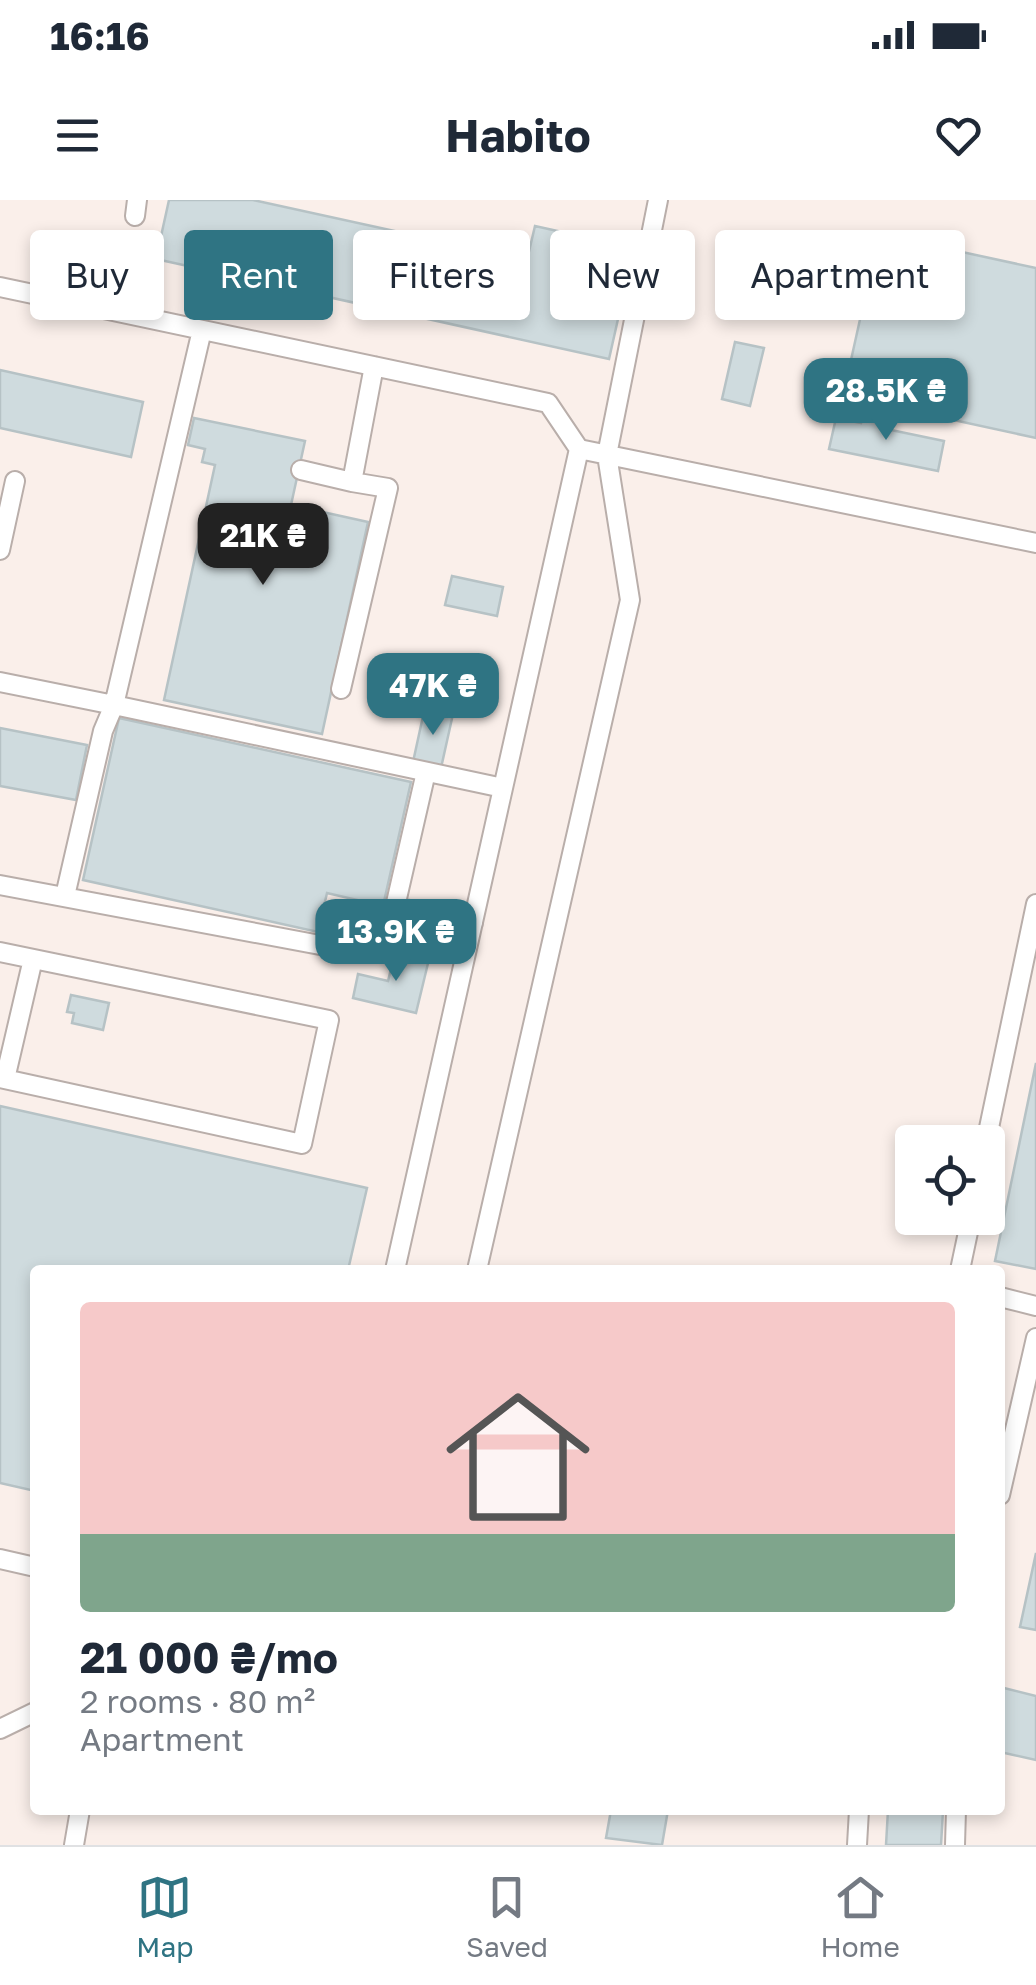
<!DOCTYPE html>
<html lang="en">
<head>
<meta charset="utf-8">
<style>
  :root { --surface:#fff; --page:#f6f6f7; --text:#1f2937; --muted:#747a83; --line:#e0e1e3; --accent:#2f7483 }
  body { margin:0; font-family:"Golos Text",sans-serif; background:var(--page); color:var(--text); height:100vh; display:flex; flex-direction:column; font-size:38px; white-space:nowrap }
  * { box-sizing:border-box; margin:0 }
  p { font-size:32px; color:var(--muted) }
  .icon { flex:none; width:55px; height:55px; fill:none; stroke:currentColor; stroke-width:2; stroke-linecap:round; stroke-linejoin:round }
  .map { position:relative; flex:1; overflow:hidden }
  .panel { position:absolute; left:30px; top:1065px; width:975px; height:550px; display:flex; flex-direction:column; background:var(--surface); border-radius:10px; box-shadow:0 5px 15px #0003 }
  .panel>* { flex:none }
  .top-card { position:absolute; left:30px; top:30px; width:978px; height:90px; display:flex; gap:20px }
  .controls { position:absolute; left:895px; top:925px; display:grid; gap:20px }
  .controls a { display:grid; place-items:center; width:110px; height:110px; border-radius:10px; background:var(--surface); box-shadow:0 5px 15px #0003; font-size:50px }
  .price { position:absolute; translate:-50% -85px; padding:0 22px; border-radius:20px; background:var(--accent); color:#fff; font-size:32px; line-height:65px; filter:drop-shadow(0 2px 5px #0008) }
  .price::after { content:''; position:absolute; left:50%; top:60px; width:30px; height:22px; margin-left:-15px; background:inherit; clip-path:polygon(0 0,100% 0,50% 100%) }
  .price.on { background:#222; color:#fff }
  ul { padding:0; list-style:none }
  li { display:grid; align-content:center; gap:20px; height:530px; padding:0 50px }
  li span { display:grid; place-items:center; height:310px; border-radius:10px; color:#555 }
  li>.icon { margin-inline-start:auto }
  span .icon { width:180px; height:180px; fill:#fffc; stroke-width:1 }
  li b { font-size:42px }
  .chip { padding:0 35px; border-radius:10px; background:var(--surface); box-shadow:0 5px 15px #0003; font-size:35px; line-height:90px }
  .chip.on { background:var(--accent); color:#fff }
  .status { display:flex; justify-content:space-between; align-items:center; height:70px; padding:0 50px; background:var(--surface); direction:ltr }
  .status svg { height:28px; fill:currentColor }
  header { display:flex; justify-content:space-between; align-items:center; height:130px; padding:0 50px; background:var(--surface); font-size:45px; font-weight:700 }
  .menu { display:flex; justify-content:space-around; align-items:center; height:140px; border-top:2px solid var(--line); background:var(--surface); font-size:28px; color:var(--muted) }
  .menu a { display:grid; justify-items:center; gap:5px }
  .menu .on { color:var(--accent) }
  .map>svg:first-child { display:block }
  .building { fill:#cfdbde; stroke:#b6c2c5; stroke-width:2.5 }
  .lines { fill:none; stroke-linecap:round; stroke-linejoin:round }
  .service-casing { stroke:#b9aeaa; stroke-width:22 }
  .service { stroke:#fff; stroke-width:18 }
</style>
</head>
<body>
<div class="status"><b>16:16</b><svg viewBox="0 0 49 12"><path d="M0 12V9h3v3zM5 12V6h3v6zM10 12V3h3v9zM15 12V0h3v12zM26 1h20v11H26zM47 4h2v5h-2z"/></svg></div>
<header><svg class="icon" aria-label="menu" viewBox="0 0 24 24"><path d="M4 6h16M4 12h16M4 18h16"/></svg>Habito<svg class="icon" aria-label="heart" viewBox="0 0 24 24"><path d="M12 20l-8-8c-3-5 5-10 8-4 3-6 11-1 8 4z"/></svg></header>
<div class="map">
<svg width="1036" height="1645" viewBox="0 0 1036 1645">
  <rect width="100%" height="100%" fill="#faefea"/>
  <path class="building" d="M169 0H253L527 60 535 26 634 48 609 159 156 59Z
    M879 34 1036 68V238L843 196Z
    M735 142 764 148 750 206 722 199Z
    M0 170 143 202 131 257 0 228Z
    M863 214 893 220 891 230 944 241 938 271 829 249 836 218 861 223Z
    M194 218 305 241 291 305 368 322 322 534 164 500 215 265 202 262 205 249 188 245Z
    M452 376 503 387 497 416 445 405Z
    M425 507 453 514 441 568 413 562Z
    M119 518 411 582 383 706 327 693 318 732 83 680Z
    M0 528 87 545 76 600 0 586Z
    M408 750 430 755 416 813 353 798 358 774 388 781 393 761 404 763Z
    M71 795 109 803 103 830 72 823 74 813 67 812Z
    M1036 863V1069L995 1061Z
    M0 906 367 988 348 1070H35V1291L0 1283Z
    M1036 1353V1430L1020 1427Z
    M1000 1487 1036 1496V1560L1000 1552Z
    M611 1610H668L662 1645 606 1638Z
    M888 1610 943 1611 941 1645H886Z"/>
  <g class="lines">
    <defs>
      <path id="service" d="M135 16 137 0
        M0 87 548 203 579 249
        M301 270 352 282
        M0 350 15 281
        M0 482 114 505 202 130
        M341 489 388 288 352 282 374 166
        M0 685 352 751 395 707 473 723
        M65 696 103 531 114 505 503 588
        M395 707 426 572
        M0 752 329 820 302 944 0 878
        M5 879 33 759
        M986 942 1036 704
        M395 1070 579 249 1036 343
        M477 1070 630 400 607 255 658 0
        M960 1070 971 1018
        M1000 1097 1036 1106
        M1000 1295 1036 1138
        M0 1359 35 1367
        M0 1529 35 1512
        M74 1645 80 1610
        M857 1645 859 1610
        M955 1645 956 1610"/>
    </defs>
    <use href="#service" class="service-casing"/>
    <use href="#service" class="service"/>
  </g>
</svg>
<div class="controls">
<a><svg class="icon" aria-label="locate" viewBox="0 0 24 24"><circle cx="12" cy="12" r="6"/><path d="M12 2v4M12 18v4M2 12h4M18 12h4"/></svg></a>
</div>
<b class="price" style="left:886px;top:243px">28.5K ₴</b>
<b class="price on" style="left:263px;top:388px">21K ₴</b>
<b class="price" style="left:433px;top:538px">47K ₴</b>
<b class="price" style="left:396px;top:784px">13.9K ₴</b>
<div class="top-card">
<a class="chip">Buy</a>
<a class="chip on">Rent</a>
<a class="chip">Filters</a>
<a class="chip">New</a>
<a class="chip">Apartment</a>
</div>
<section class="panel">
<ul>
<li><span style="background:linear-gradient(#f6c9c9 75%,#7fa58c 0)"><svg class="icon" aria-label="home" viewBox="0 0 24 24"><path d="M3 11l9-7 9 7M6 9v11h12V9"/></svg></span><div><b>21 000 ₴/mo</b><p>2 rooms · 80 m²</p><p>Apartment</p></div></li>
</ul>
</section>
</div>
<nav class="menu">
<a class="on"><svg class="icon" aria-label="map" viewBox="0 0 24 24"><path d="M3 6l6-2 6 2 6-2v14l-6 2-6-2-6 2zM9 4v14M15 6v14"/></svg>Map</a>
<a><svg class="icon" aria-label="saved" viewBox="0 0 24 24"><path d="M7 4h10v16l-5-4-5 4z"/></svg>Saved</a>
<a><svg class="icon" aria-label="home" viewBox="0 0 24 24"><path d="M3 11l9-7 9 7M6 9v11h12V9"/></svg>Home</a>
</nav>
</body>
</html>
